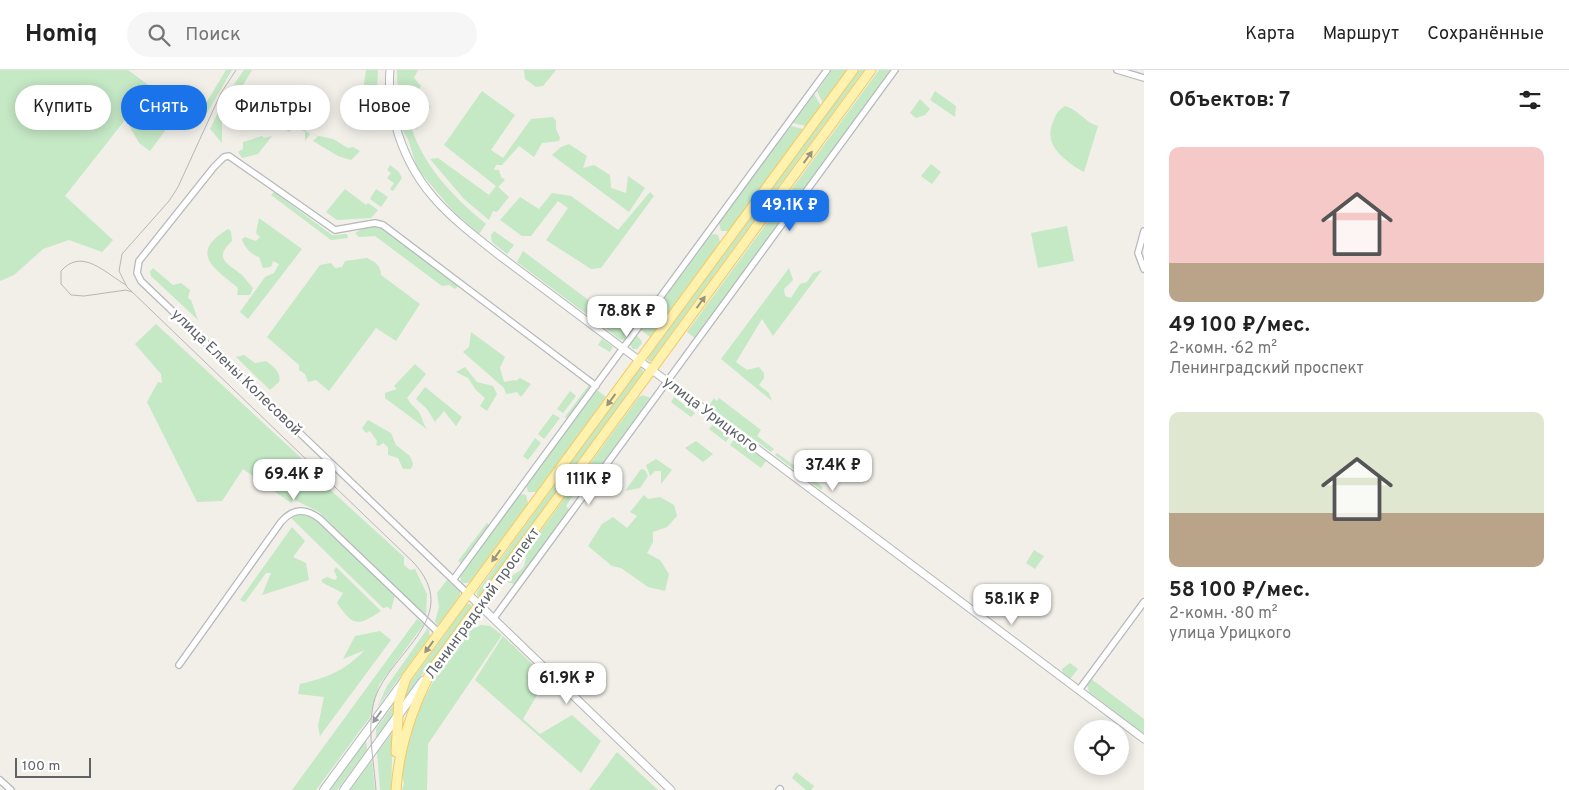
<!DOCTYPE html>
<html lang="ru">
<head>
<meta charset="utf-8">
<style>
  :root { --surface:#fff; --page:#f6f6f6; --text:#222; --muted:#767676; --line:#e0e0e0; --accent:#1a73e8 }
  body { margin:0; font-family:Overpass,sans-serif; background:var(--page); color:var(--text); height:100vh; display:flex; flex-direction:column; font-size:19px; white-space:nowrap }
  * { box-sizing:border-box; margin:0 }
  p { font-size:16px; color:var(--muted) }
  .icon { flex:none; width:28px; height:28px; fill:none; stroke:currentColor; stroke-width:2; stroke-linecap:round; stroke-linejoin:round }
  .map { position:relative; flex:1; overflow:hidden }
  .panel { display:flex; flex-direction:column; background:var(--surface); width:425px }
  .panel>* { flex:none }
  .banner { position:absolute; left:15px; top:15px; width:475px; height:45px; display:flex; gap:10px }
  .fabs { position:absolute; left:1074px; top:650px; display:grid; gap:10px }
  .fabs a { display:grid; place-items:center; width:55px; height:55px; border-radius:50%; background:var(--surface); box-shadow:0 2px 12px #0003; font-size:25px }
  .scale { position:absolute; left:15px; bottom:12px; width:76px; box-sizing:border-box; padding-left:5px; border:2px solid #5f6368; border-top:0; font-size:14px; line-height:18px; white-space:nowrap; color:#5f6368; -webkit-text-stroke:4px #fff; paint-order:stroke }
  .price { position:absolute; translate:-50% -42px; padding:0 11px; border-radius:10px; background:#fff; color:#222; font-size:16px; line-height:32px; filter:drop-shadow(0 1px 2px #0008) }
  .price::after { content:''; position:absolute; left:50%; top:30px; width:15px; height:11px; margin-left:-8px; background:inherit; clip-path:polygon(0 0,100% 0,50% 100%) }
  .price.active { background:var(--accent); color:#fff }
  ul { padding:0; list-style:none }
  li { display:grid; align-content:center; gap:10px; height:265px; padding:0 25px }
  li span { display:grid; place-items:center; height:155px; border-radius:10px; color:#555 }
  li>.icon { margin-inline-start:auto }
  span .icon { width:90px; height:90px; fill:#fffc; stroke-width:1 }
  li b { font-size:21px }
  h2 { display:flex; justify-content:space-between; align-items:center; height:60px; padding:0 25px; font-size:21px }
  .pill { padding:0 18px; border-radius:22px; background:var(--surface); box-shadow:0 2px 12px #0003; font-size:18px; line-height:45px }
  .pill.active { background:var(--accent); color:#fff }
  header { display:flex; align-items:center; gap:30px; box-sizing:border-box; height:70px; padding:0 25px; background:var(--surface); border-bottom:1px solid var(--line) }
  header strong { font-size:24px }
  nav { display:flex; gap:28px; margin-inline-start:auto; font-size:18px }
  .search { width:350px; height:45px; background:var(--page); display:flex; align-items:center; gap:12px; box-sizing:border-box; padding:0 18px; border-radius:28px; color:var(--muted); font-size:19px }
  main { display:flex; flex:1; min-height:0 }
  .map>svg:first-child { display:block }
  .green { fill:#c5e8c5 }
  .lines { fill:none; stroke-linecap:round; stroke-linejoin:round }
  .minor-casing { stroke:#b5b8bc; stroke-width:8 }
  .tertiary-casing { stroke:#b5b8bc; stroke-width:9 }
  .secondary-casing { stroke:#b6babf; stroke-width:10 }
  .primary-casing { stroke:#f2c960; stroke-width:11 }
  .minor { stroke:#fff; stroke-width:5.5 }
  .tertiary { stroke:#fff; stroke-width:7 }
  .secondary { stroke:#fff; stroke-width:8 }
  .primary { stroke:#fff2af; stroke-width:9 }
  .tram { stroke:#b6b7b8; stroke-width:1 }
  .oneway { fill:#979581 }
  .oneway2 { fill:#979a9d }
  .labels { text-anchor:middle; stroke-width:5; stroke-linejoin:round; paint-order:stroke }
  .street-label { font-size:15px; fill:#5f6368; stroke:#fff }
</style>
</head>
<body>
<header>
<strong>Homiq</strong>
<div class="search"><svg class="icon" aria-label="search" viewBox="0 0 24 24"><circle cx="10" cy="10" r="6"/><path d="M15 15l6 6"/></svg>Поиск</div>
<nav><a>Карта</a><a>Маршрут</a><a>Сохранённые</a></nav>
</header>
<main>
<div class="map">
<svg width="1144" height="720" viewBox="0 0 1144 720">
  <rect width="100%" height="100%" fill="#f1efe8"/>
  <path class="green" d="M0 0H128L151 17 65 126 113 170 102 182 69 170 43 179 14 205 0 211Z
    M226 0H232L201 53 190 45 192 42 198 46Z
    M244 0H252L222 50V73L210 59 226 26Z
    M366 0H378L377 21 365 23 363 21Z
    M397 0H418L414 8 421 16 416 26 430 36 426 49 416 59 411 45 398 39Z
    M524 0H556L543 16 536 17 525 9Z
    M832 0H847L823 33 817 21Z
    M859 0H864L651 291H648V288Z
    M879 0H890L696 269 687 262Z
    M248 17 310 64 333 69 348 78 353 77 360 81 351 90 338 86 313 71 318 66 310 64 305 71V62L294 57 289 62C283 58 274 50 271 45 265 37 269 35 260 28L255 29 250 35 243 26Z
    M482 21 515 45 491 80 503 88 531 49 553 47 556 51V59L560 68 559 71 542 73 534 87 519 76 502 95H496L494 100H499L501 107 505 110 498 117 509 127 497 142 493 141 489 150 464 129 430 89 438 88 489 125 496 116 444 75Z
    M935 21 956 36 955 47 930 30Z
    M814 24 821 36 806 56 793 53Z
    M920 29 930 39 925 45 916 48 910 43Z
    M166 33 179 42 150 81 139 73 129 55 132 47 140 39 145 48H151L158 55 168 43 164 37Z
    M1065 36C1079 40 1084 52 1098 56L1084 102C1067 92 1044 77 1052 55 1055 46 1057 41 1065 36Z
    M399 42 408 47C420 93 451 125 486 154L479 164 452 140 417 98 408 69 402 59Z
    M791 56 803 59 729 161H721L719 153Z
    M262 66 264 68 272 66 258 84 242 88 238 82 243 79V72Z
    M569 74 587 86 583 98 594 95 610 105 611 118 626 123 628 106 645 118 629 142 552 85 561 77Z
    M931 94 941 102 932 114 921 106Z
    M390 95 399 102 402 108 393 121 390 119 394 113 387 108 391 103 387 100Z
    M345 119 366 135 368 133 378 140 371 148 337 150 326 142Z
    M376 119 388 127 381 137 370 129Z
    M274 122 332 165 347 164 348 168 331 170 271 125Z
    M650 122 654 126 601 198 591 199 546 170 568 138 558 131 531 166H522L500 150 520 127 539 139 552 123 571 126 618 160Z
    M259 148 302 179 248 249 240 242 265 207 274 203 279 194 273 191 271 197 263 198 259 187C252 185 243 176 242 169L245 167 256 171 260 167 256 163Z
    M376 156 382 158 458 216 455 219 449 215 442 216 375 166 359 167 355 163 364 158Z
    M1067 156 1074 191 1038 198 1031 163Z
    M228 159 231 161 232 171C213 189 227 193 242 205 246 209 249 214 253 218L250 225H237L238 218C216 199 187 184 228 159Z
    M494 161 514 175 507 184 492 172 491 165Z
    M714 164 718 165 720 172 650 267 641 260 711 165Z
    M523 181 631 262 626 269 621 270 517 192Z
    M367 188C375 192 381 195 381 205L420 234 396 271 376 258 329 321 316 310 308 312 305 304 299 300V295L267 267 320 195 331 193 335 198 342 197 345 191Z
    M153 198 173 215 181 213 190 220 188 228 191 230 198 250 151 206 150 201Z
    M789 198 793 210 784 219 785 226 791 228 800 214 807 212 813 203 822 200 773 266 762 249 736 292 747 300 759 297 764 303V308L759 315 769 323 772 331 721 289Z
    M156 254 311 397 310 400 313 404 404 487V495L410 500 415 499 427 524 426 546 319 442 295 430V426L291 433 243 399 222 431 197 432 147 332 158 312 162 313 161 304 135 274Z
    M471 262 505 287 500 298 504 312 514 310 516 311 520 308 531 314 521 327 517 322 506 324 504 318 463 282 469 277Z
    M636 265 641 270 642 273 637 279H633L630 274Z
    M602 269 613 277 610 282 598 275Z
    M244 285 255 293 266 291C273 296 282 303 279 312L270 320 236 287Z
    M415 294 426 304 407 328C410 334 414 336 418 341 423 347 422 354 428 360L385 328V323L397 319 394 316Z
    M465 297 477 312 493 316 497 324 487 341 480 336 485 328 476 320 468 308 456 302Z
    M642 298 643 302 480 526H477V522L639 299Z
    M589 315 592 317 568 349 565 347Z
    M425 317 462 347 456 356 444 341 435 352 427 339 416 329Z
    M597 320 606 327 536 422H528L526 415Z
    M570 321 576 326 563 343 557 339Z
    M643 325 650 328 580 424 576 421 566 436 569 439 515 514 507 512C517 497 526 507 526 481L639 327Z
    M674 327 695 343 691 347 671 332Z
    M714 328 717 331 719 328 761 360 757 366 774 379 771 382 709 336Z
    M553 344 560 348 544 369 538 364Z
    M368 350 391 363 396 375 410 386 413 394 411 399H403L398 388 388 385V377L383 373 379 376 376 375 377 371 370 361 366 363 362 358Z
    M713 354 729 363 730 366 726 372 709 359Z
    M535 368 541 373 528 390 523 386Z
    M734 369H738L766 391 761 398 730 375Z
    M696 371 713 384 703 392 685 378Z
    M777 383 823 417 821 420 775 385Z
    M656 389 672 400 661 414V401H655L650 406 646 395Z
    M641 399 645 400 648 406 640 418 625 421Z
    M522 424 526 425 528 433 469 513H463L461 511 460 505 519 426Z
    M644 425 648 429 660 427 674 435 677 446 667 457 653 462V472L647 483 660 490 669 504 665 521 648 517 621 498 612 496 588 476 602 454 613 447 627 458 637 446 630 442Z
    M299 443H306L314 449 395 525 391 540 388 537 383 538 290 447Z
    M487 453 491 456 462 494 458 491Z
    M292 457 305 471 293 487 306 493 309 510 262 525 271 503H266L245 532 240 530Z
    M1034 480 1044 486 1035 499 1026 493Z
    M336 497 381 541C357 557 353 556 337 533L343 523 323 513 321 510 327 507 335 510 337 508 334 500Z
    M447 510 460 522V525L438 555 435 552 439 537 437 523Z
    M467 534H471V538L405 628 411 611Z
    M417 549 424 554 379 615 370 647 316 720H292Z
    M481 555 490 556 502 565 428 674 427 720H402L404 714 402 704 404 697 403 686 415 646 434 610 470 560Z
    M428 558 430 566 377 638 387 616Z
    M380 561 391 570 320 666 318 656 324 627 298 624 300 614C329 607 344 601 365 580L343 589 355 566Z
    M503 566 547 608 523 649 540 664 572 645 601 671 581 703 475 610Z
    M1070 593 1078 599 1070 609 1063 603 1062 599Z
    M1090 608 1144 649V664L1089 622 1087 614Z
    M394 634 393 645 376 669V659Z
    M393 662 391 720H380L377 683Z
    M366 670 367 680 337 720H330Z
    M617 682 658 720H589Z
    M372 690 375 720H350Z
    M796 702 814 716 811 720H806L792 708Z"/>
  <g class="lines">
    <defs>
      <path id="minor" d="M1117 0 1144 8
        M1144 161 1138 183 1144 199
        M453 510 827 0
        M468 524 141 211 137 203 139 191 214 97 224 87 229 86 335 160 375 153 383 155 596 316
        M494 548 895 0
        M179 595 281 452C293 438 306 438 320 449L439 563
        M1079 620 1144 532
        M0 710 11 720
        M779 720 780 719"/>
      <path id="tertiary" d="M390 0C388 18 391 36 395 53 412 118 449 146 500 186L1144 669
        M468 524 671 720"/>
      <path id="secondary" d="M324 720 404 611
        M344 720 423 611"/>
      <path id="primary" d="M396 682 399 630 406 608 853 0
        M396 720C399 675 412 637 433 598L871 0"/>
    </defs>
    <use href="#minor" class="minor-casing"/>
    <use href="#tertiary" class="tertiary-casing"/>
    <use href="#secondary" class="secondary-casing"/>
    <use href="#primary" class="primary-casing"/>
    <use href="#minor" class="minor"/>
    <use href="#tertiary" class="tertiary"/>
    <use href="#secondary" class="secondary"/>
    <use href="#primary" class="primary"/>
    <path class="tram" d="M236 0 221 23 178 117 169 131 122 184 119 201 127 217 413 492C464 547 392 580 375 628 366 657 374 691 376 720
      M126 215C105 203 82 177 61 201V214L71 225 84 226 126 220 132 222"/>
  </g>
  <defs><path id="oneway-solid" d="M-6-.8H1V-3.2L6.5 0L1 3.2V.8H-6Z" transform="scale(1.25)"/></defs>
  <g class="oneway">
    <use href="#oneway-solid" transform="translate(808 87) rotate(-54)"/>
    <use href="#oneway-solid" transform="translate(701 232) rotate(-54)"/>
    <use href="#oneway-solid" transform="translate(611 330) rotate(126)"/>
    <use href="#oneway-solid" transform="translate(496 486) rotate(126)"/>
    <use href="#oneway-solid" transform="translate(429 577) rotate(126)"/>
  </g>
  <use class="oneway2" href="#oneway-solid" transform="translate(377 647) rotate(126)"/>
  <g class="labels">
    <g class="street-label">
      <text transform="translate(237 302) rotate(44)" y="5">улица Елены Колесовой</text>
      <text transform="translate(711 344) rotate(37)" y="5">улица Урицкого</text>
      <text transform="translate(482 533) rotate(-54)" y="5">Ленинградский проспект</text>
    </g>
  </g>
</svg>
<div class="fabs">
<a><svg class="icon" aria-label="locate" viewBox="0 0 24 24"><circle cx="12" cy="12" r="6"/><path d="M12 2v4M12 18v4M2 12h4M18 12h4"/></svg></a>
</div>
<div class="scale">100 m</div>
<b class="price active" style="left:790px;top:162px">49.1K ₽</b>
<b class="price" style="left:627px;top:268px">78.8K ₽</b>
<b class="price" style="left:833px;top:422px">37.4K ₽</b>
<b class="price" style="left:294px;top:431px">69.4K ₽</b>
<b class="price" style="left:589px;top:436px">111K ₽</b>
<b class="price" style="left:1012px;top:556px">58.1K ₽</b>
<b class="price" style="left:567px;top:635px">61.9K ₽</b>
<div class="banner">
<a class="pill">Купить</a>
<a class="pill active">Снять</a>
<a class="pill">Фильтры</a>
<a class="pill">Новое</a>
</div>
</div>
<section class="panel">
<h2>Объектов: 7<svg class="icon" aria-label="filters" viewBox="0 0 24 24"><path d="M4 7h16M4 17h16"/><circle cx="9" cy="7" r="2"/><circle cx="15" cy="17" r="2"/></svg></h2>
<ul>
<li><span style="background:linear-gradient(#f6c9c9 75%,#b9a48a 0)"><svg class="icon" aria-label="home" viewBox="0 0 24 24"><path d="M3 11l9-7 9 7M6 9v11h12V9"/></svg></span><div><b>49 100 ₽/мес.</b><p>2-комн. · 62 m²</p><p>Ленинградский проспект</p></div></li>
<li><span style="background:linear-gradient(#dfe7d0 65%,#b9a48a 0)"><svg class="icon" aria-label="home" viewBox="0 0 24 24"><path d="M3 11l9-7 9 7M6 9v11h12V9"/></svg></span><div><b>58 100 ₽/мес.</b><p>2-комн. · 80 m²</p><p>улица Урицкого</p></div></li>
</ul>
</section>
</main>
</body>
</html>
